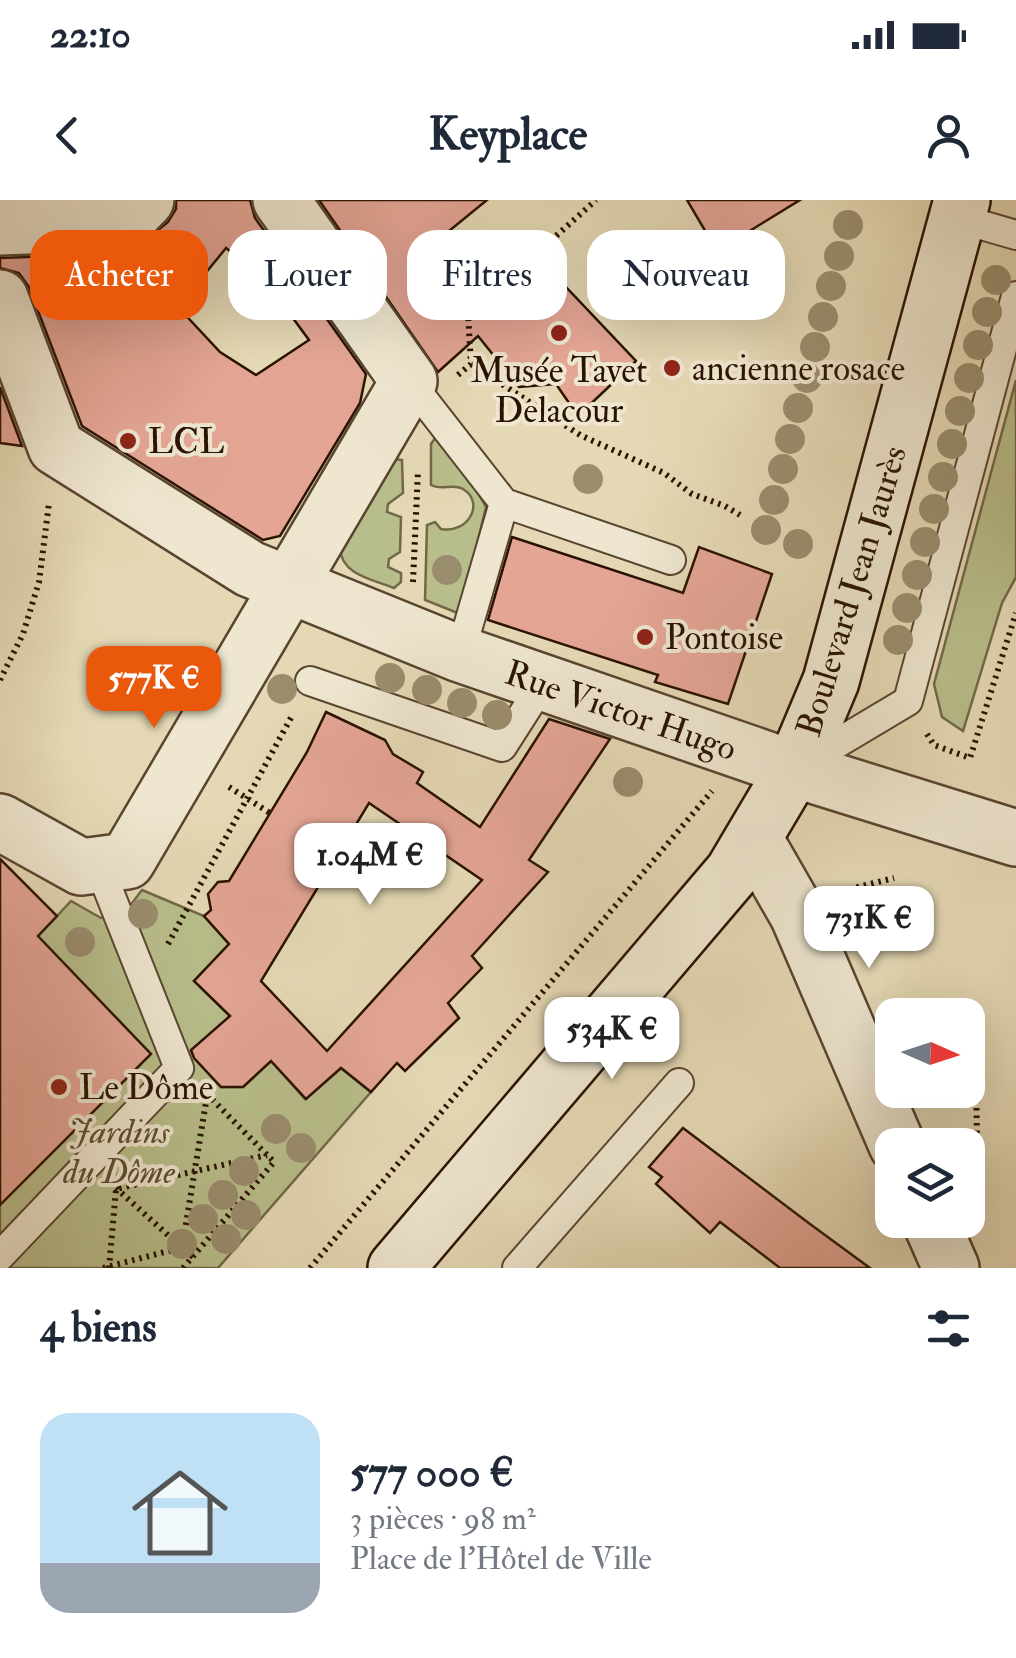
<!DOCTYPE html>
<html lang="fr">
<head>
<meta charset="utf-8">
<style>
  :root { --surface:#fff; --page:#f6f6f7; --text:#1f2937; --muted:#747a83; --line:#e0e1e3; --accent:#ea580c }
  body { margin:0; font-family:"IM FELL Double Pica",serif; background:var(--page); color:var(--text); height:100vh; display:flex; flex-direction:column; font-size:38px; white-space:nowrap }
  * { box-sizing:border-box; margin:0 }
  p { font-size:32px; color:var(--muted) }
  .icon { flex:none; width:55px; height:55px; fill:none; stroke:currentColor; stroke-width:2; stroke-linecap:round; stroke-linejoin:round }
  .map { position:relative; height:1068px; overflow:hidden }
  .details { display:flex; flex-direction:column; background:var(--surface); flex:1 }
  .details>* { flex:none }
  .banner { position:absolute; left:30px; top:30px; width:958px; height:90px; display:flex; gap:20px }
  .needle { width:65px; rotate:93deg }
  .buttons { position:absolute; left:875px; top:798px; display:grid; gap:20px }
  .buttons a { display:grid; place-items:center; width:110px; height:110px; border-radius:20px; background:var(--surface); box-shadow:0 10px 40px #0002; font-size:50px }
  .price { position:absolute; translate:-50% -85px; padding:0 22px; border-radius:20px; background:#fff; color:#222; font-size:32px; line-height:65px; filter:drop-shadow(0 2px 5px #0008) }
  .price::after { content:''; position:absolute; left:50%; top:60px; width:30px; height:22px; margin-left:-15px; background:inherit; clip-path:polygon(0 0,100% 0,50% 100%) }
  .price.current { background:var(--accent); color:#fff }
  ul { padding:0; list-style:none }
  li { display:flex; align-items:center; gap:30px; height:250px; padding:0 40px }
  li+li { border-top:2px solid var(--line) }
  li span { display:grid; place-items:center; flex:none; width:280px; height:200px; border-radius:30px; color:#555 }
  li>.icon { margin-inline-start:auto }
  span .icon { width:120px; height:120px; fill:#fffc; stroke-width:1 }
  li b { font-size:42px }
  h2 { display:flex; justify-content:space-between; align-items:center; height:120px; padding:0 40px; font-size:42px }
  .pill { padding:0 35px; border-radius:30px; background:var(--surface); box-shadow:0 10px 40px #0002; font-size:35px; line-height:90px }
  .pill.current { background:var(--accent); color:#fff }
  .status { display:flex; justify-content:space-between; align-items:center; height:70px; padding:0 50px; background:var(--surface); direction:ltr }
  .status svg { height:28px; fill:currentColor }
  header { display:flex; justify-content:space-between; align-items:center; height:130px; padding:0 40px; background:var(--surface); font-size:45px; font-weight:700 }
  .map>svg:first-child { display:block }
  .green { fill:#b8be8b; stroke:#716847; stroke-width:2.5 }
  .building { fill:#e4a595; stroke:#2a1203; stroke-width:2.5; fill-rule:evenodd }
  .lines { fill:none; stroke-linecap:round; stroke-linejoin:round }
  .service-casing { stroke:#594430; stroke-width:32 }
  .minor-casing { stroke:#594430; stroke-width:60 }
  .secondary-casing { stroke:#2a1203; stroke-width:60 }
  .path { stroke:#2a1203; stroke-width:6; stroke-dasharray:2.5 5; stroke-linecap:butt }
  .service { stroke:#eee6cf; stroke-width:28 }
  .minor { stroke:#eee6cf; stroke-width:55 }
  .secondary { stroke:#eee6cf; stroke-width:55 }
  .tree { fill:#9a8d6e }
  .poi-dot { fill:#8f2418; stroke:#eee6cf; stroke-width:4 }
  .labels { text-anchor:middle; stroke-width:8; stroke-linejoin:round; paint-order:stroke }
  .poi-label { font-size:35px; fill:#2a1203; stroke:#eee6cf; text-anchor:start }
  .street-label { font-size:35px; fill:#2a1203; stroke:#eee6cf }
  .park-label { font-size:35px; font-style:italic; fill:#5c4e33; stroke:#eee6cf }
</style>
</head>
<body>
<div class="status"><b>22:10</b><svg viewBox="0 0 49 12"><path d="M0 12V9h3v3zM5 12V6h3v6zM10 12V3h3v9zM15 12V0h3v12zM26 1h20v11H26zM47 4h2v5h-2z"/></svg></div>
<header><svg class="icon" aria-label="back" viewBox="0 0 24 24"><path d="M15 5l-7 7 7 7"/></svg>Keyplace<svg class="icon" aria-label="person" viewBox="0 0 24 24"><circle cx="12" cy="8" r="4"/><path d="M4 21q1-7 8-7t8 7"/></svg></header>
<div class="map">
<svg width="1016" height="1068" viewBox="0 0 1016 1068">
  <rect width="100%" height="100%" fill="#e5d9b5"/>
  <filter id="stains"><feTurbulence type="fractalNoise" baseFrequency=".002" numOctaves="4"/><feColorMatrix values="0 0 0 0 .2 0 0 0 0 .09 0 0 0 0 .02 0 0 0 .5 -.17"/></filter>
  <radialGradient id="worn" r=".72"><stop offset=".6" stop-color="#630" stop-opacity="0"/><stop offset="1" stop-color="#630" stop-opacity=".3"/></radialGradient>
  <path class="green" d="M1016 180V377L1002 403 963 531 942 517 934 484Z
    M435 238 471 281 486 307 460 414 425 400 427 325 435 322 441 329C469 334 485 302 463 289 452 283 442 291 431 285V244Z
    M395 259 402 260 403 293 388 304 387 312 401 317 400 352 389 359 388 367 401 373V382L394 388C372 379 342 375 340 349Z
    M142 690 204 716 229 744 194 781 230 816 202 841 201 865 221 887H243L271 861 305 899 341 868 371 892 218 1068H0V777L71 701 101 718 126 711Z"/>
  <path class="building" d="M176 0H250L255 18 366 174 360 203 280 336 263 340 82 226 29 87 19 73 0 68V58L109 54 137 47 168 22 176 9ZM226 48 262 76 309 140 256 175 220 152 178 107Z
    M319 0H487L422 53 445 55 498 115 547 67 636 161 578 216 556 184 519 187 478 136 438 172Z
    M687 0H800L717 51Z
    M0 187 22 246 0 243Z
    M512 337 683 393 699 347 772 374 728 504 655 482 658 475 488 420Z
    M326 512 385 540 393 554 423 572 417 583 480 627 549 519 610 539 529 660 548 672 472 756 482 768 448 803 459 818 405 871 397 863 371 892 341 868 306 899 271 861 243 887H221L194 858 191 850 230 816 194 781 229 744 204 716 211 710 208 694 218 682 229 681 307 552ZM369 603 482 680 327 851 261 781Z
    M0 659 57 716 38 736 151 854 0 1005Z
    M683 928 810 1024 870 1068H780L720 1022 710 1033 656 984 662 977 649 967Z"/>
  <g class="lines">
    <defs>
      <path id="service" d="M957 18 1016 35
        M409 181 504 303 671 360
        M460 454 504 303
        M310 481 502 547 543 483
        M804 563 908 501 1016 96
        M0 1056 179 868 98 664
        M517 1068 679 883"/>
      <path id="minor" d="M0 27 107 23 129 17 146 0
        M0 98 56 247 250 369 460 454 794 569 1016 638
        M0 622 81 667 127 661 409 181 281 0
        M755 640 798 715 897 945
        M930 1020 951 1068"/>
      <path id="secondary" d="M396 1068 733 672 794 569 831 481 962 0"/>
    </defs>
    <use href="#service" class="service-casing"/>
    <use href="#minor" class="minor-casing"/>
    <use href="#secondary" class="secondary-casing"/>
    <path class="path" d="M471 164 580 235 664 273 692 294 725 306 740 315
      M458 175 471 164 468 113 552 52 546 45 596 0
      M413 382 418 270
      M0 480 23 434 39 382 49 303
      M927 534 934 545 970 558 1016 413
      M229 587 270 613
      M842 691 894 678
      M168 744 293 514
      M975 818 978 997
      M116 988 181 1047
      M193 1057 182 1048 207 896
      M103 1068 180 1048
      M109 1068 116 989 267 955
      M183 1068 274 962 206 893
      M310 1068 712 591"/>
    <use href="#service" class="service"/>
    <use href="#minor" class="minor"/>
    <use href="#secondary" class="secondary"/>
  </g>
  <g class="tree">
    <circle cx="848" cy="25" r="15"/>
    <circle cx="839" cy="56" r="15"/>
    <circle cx="996" cy="80" r="15"/>
    <circle cx="706" cy="83" r="15"/>
    <circle cx="831" cy="86" r="15"/>
    <circle cx="629" cy="104" r="15"/>
    <circle cx="987" cy="112" r="15"/>
    <circle cx="823" cy="117" r="15"/>
    <circle cx="978" cy="145" r="15"/>
    <circle cx="815" cy="147" r="15"/>
    <circle cx="807" cy="178" r="15"/>
    <circle cx="969" cy="178" r="15"/>
    <circle cx="798" cy="208" r="15"/>
    <circle cx="960" cy="211" r="15"/>
    <circle cx="790" cy="239" r="15"/>
    <circle cx="952" cy="244" r="15"/>
    <circle cx="783" cy="269" r="15"/>
    <circle cx="943" cy="277" r="15"/>
    <circle cx="588" cy="279" r="15"/>
    <circle cx="774" cy="300" r="15"/>
    <circle cx="934" cy="309" r="15"/>
    <circle cx="766" cy="330" r="15"/>
    <circle cx="925" cy="342" r="15"/>
    <circle cx="798" cy="344" r="15"/>
    <circle cx="447" cy="370" r="15"/>
    <circle cx="917" cy="375" r="15"/>
    <circle cx="907" cy="408" r="15"/>
    <circle cx="898" cy="440" r="15"/>
    <circle cx="390" cy="478" r="15"/>
    <circle cx="282" cy="489" r="15"/>
    <circle cx="427" cy="490" r="15"/>
    <circle cx="462" cy="503" r="15"/>
    <circle cx="497" cy="515" r="15"/>
    <circle cx="628" cy="582" r="15"/>
    <circle cx="143" cy="714" r="15"/>
    <circle cx="80" cy="742" r="15"/>
    <circle cx="276" cy="929" r="15"/>
    <circle cx="301" cy="948" r="15"/>
    <circle cx="244" cy="971" r="15"/>
    <circle cx="223" cy="995" r="15"/>
    <circle cx="246" cy="1015" r="15"/>
    <circle cx="203" cy="1019" r="15"/>
    <circle cx="226" cy="1039" r="15"/>
    <circle cx="182" cy="1044" r="15"/>
  </g>
  <g class="poi-dot">
    <circle cx="559" cy="133" r="10"/>
    <circle cx="672" cy="168" r="10"/>
    <circle cx="128" cy="241" r="10"/>
    <circle cx="645" cy="437" r="10"/>
    <circle cx="59" cy="887" r="10"/>
  </g>
  <g class="labels">
    <g class="poi-label">
      <text x="692" y="180">ancienne rosace</text>
      <text x="559" y="182" text-anchor="middle">Musée Tavet<tspan x="559" dy="40">Delacour</tspan></text>
      <text x="148" y="253">LCL</text>
      <text x="665" y="449">Pontoise</text>
      <text x="79" y="899">Le Dôme</text>
    </g>
    <g class="street-label">
      <text transform="translate(851 391) rotate(-73)" y="12">Boulevard Jean Jaurès</text>
      <text transform="translate(621 510) rotate(19)" y="12">Rue Victor Hugo</text>
    </g>
    <g class="park-label">
      <text x="119" y="943">Jardins<tspan x="119" dy="40">du Dôme</tspan></text>
    </g>
  </g>
  <rect width="100%" height="100%" filter="url(#stains)"/>
  <rect width="100%" height="100%" fill="url(#worn)"/>
</svg>
<div class="buttons">
<a><svg class="needle" viewBox="-14 -14 28 28"><path d="M0-13l5 13h-10z" fill="#e53935"/><path d="M0 13l5-13h-10z" fill="#747a83"/></svg></a>
<a><svg class="icon" aria-label="layers" viewBox="0 0 24 24"><path d="M12 4l9 5-9 5-9-5zM3 14l9 5 9-5"/></svg></a>
</div>
<b class="price current" style="left:154px;top:531px">577K €</b>
<b class="price" style="left:370px;top:708px">1.04M €</b>
<b class="price" style="left:869px;top:771px">731K €</b>
<b class="price" style="left:612px;top:882px">534K €</b>
<div class="banner">
<a class="pill current">Acheter</a>
<a class="pill">Louer</a>
<a class="pill">Filtres</a>
<a class="pill">Nouveau</a>
</div>
</div>
<section class="details">
<h2>4 biens<svg class="icon" aria-label="filters" viewBox="0 0 24 24"><path d="M4 7h16M4 17h16"/><circle cx="9" cy="7" r="2"/><circle cx="15" cy="17" r="2"/></svg></h2>
<ul>
<li><span style="background:linear-gradient(#bfe0f5 75%,#9aa5b1 0)"><svg class="icon" aria-label="home" viewBox="0 0 24 24"><path d="M3 11l9-7 9 7M6 9v11h12V9"/></svg></span><div><b>577 000 €</b><p>3 pièces · 98 m²</p><p>Place de l'Hôtel de Ville</p></div></li>
</ul>
</section>
</body>
</html>
